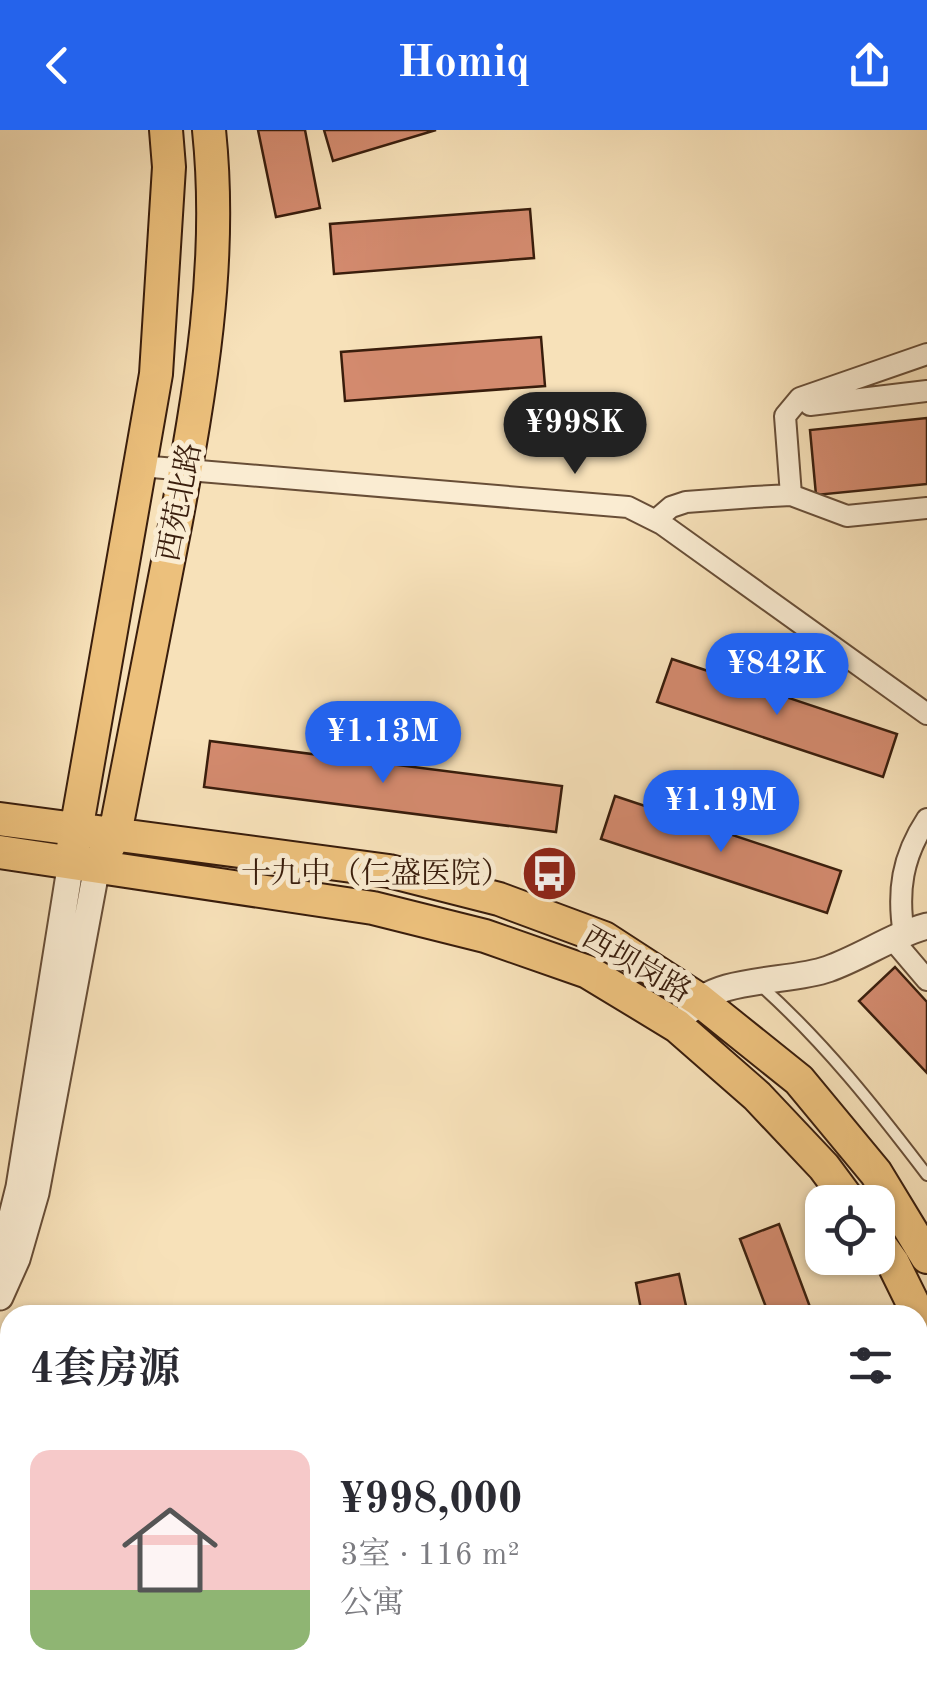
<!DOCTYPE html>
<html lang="zh">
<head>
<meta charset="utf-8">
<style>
  :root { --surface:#fff; --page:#f7f7f7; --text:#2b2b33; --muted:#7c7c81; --accent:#2563eb }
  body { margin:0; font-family:"Old Standard TT","Noto Serif SC",serif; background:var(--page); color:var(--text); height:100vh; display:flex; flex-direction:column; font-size:38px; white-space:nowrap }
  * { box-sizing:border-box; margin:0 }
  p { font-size:32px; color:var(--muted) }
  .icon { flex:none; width:55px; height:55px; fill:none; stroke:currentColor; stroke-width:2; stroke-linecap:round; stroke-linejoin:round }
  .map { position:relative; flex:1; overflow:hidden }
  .sheet { position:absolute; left:0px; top:1175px; width:928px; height:390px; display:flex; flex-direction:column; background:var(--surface); border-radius:30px 30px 0 0; box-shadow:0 2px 8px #0004 }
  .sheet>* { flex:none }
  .buttons { position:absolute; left:805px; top:1055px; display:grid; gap:20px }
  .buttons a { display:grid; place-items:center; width:90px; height:90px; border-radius:20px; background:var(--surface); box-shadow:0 2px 8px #0004; font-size:50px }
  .price { position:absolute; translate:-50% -85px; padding:0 22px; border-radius:35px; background:var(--accent); color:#fff; font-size:32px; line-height:65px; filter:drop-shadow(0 2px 5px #0008) }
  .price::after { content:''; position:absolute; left:50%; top:60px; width:30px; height:22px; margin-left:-15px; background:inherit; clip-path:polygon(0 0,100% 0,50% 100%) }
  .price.on { background:#222; color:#fff }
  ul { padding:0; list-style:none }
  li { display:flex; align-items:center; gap:30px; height:250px; padding:0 30px }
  li span { display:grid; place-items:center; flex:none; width:280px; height:200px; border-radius:20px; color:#555 }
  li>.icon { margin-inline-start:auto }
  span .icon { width:120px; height:120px; fill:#fffc; stroke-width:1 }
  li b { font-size:42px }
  h2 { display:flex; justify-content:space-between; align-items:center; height:120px; padding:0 30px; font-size:42px }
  header { display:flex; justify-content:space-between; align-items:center; height:130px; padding:0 30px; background:var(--accent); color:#fff; font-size:45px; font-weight:600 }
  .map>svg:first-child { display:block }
  .building { fill:#d38a6e; stroke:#391d0c; stroke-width:2.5 }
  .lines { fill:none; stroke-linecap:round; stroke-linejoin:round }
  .service-casing { stroke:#684e37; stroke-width:14 }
  .minor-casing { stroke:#684e37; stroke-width:24 }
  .tertiary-casing { stroke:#684e37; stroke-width:29 }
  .primary-casing { stroke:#391d0c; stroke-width:36 }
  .service { stroke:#faecd2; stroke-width:10 }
  .minor { stroke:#faecd2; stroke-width:20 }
  .tertiary { stroke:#faecd2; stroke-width:25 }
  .primary { stroke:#ecc07c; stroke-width:32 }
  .labels { text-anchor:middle; stroke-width:10; stroke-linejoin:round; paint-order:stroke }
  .street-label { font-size:30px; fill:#391d0c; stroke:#faecd2 }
  .poi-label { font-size:30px; fill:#391d0c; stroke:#faecd2; text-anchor:end }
</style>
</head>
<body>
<header><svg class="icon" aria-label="back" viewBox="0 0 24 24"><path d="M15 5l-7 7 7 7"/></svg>Homiq<svg class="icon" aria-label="share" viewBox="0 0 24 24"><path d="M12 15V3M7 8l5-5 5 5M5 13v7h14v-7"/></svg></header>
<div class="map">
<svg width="927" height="1565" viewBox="0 0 927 1565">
  <rect width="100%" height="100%" fill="#f7e1b9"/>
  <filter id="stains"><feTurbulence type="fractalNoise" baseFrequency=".002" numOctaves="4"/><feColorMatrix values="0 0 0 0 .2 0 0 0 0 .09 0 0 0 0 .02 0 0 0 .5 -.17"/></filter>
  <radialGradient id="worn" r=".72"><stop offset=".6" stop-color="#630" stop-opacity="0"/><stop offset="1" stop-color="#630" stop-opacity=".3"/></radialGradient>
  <path class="building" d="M258 0H305L320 78 276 87Z
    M324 0H436L333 31Z
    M530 79 534 128 334 144 330 94Z
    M541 207 545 256 345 271 341 222Z
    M927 288V354L816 365 810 300Z
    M672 529 897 604 883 647 657 572Z
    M210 611 562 656 556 702 204 657Z
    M615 666 841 741 827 783 601 709Z
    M895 837 927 872V943L859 871Z
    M779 1094 813 1185H769L740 1109Z
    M679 1144 688 1185H642L636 1153Z
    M918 1493 927 1520V1565H888L884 1555H918Z"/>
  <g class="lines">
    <defs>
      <path id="service" d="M760 855C824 912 876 978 927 1045"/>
      <path id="minor" d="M810 275 927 261
        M140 336 628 377 662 394 927 584
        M791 365 785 286 800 268 927 224
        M656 390 671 377 686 372 754 367 791 365 847 386 927 378
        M904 805C897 761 902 727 927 689
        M893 810 927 850"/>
      <path id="tertiary" d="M690 880C715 846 790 853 828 839 862 827 893 805 927 796
        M2 1125 19 1057 71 732
        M0 1167 17 1129 36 1063 97 736"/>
      <path id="primary" d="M0 689 389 741 499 769 604 808 698 869 799 950 876 1043 927 1127
        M73 718 156 244 169 37 166 0
        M0 722 373 778 485 806 588 842 677 896 757 966 824 1037 850 1072
        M104 724 115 704C135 600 156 496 176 391 200 261 223 133 209 0
        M878 1112 893 1133 927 1202"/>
    </defs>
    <use href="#service" class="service-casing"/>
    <use href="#minor" class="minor-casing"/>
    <use href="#tertiary" class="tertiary-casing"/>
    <use href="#primary" class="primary-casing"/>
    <use href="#service" class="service"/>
    <use href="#minor" class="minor"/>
    <use href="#tertiary" class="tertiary"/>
    <use href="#primary" class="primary"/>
  </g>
  <defs>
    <symbol id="bus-disc" viewBox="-11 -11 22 22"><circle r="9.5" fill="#8f2418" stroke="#faecd2"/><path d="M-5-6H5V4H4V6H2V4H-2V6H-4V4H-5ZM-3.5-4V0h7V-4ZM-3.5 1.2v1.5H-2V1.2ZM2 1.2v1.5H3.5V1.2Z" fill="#fff"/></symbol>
  </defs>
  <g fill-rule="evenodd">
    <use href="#bus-disc" x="518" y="712" width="63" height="63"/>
  </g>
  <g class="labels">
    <g class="street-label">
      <text transform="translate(179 372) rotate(-79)" y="10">西苑北路</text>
      <text transform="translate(637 834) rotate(30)" y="10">西坝岗路</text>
    </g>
    <g class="poi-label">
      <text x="511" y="753">十九中（仁盛医院）</text>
    </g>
  </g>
  <rect width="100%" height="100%" filter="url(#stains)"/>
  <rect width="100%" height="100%" fill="url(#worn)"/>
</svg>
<div class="buttons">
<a><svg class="icon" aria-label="locate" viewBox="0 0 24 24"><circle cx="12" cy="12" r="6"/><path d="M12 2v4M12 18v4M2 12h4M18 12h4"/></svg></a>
</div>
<b class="price on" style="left:575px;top:347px">¥998K</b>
<b class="price" style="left:777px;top:588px">¥842K</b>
<b class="price" style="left:383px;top:656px">¥1.13M</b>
<b class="price" style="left:721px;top:725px">¥1.19M</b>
<section class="sheet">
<h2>4套房源<svg class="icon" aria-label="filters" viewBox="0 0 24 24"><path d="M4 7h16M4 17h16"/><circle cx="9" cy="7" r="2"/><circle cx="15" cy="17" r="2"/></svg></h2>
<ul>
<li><span style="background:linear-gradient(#f6c9c9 70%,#8fb573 0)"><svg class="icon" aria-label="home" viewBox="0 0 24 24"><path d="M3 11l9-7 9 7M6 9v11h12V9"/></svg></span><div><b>¥998,000</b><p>3室 · 116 m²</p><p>公寓</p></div></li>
</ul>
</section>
</div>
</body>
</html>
